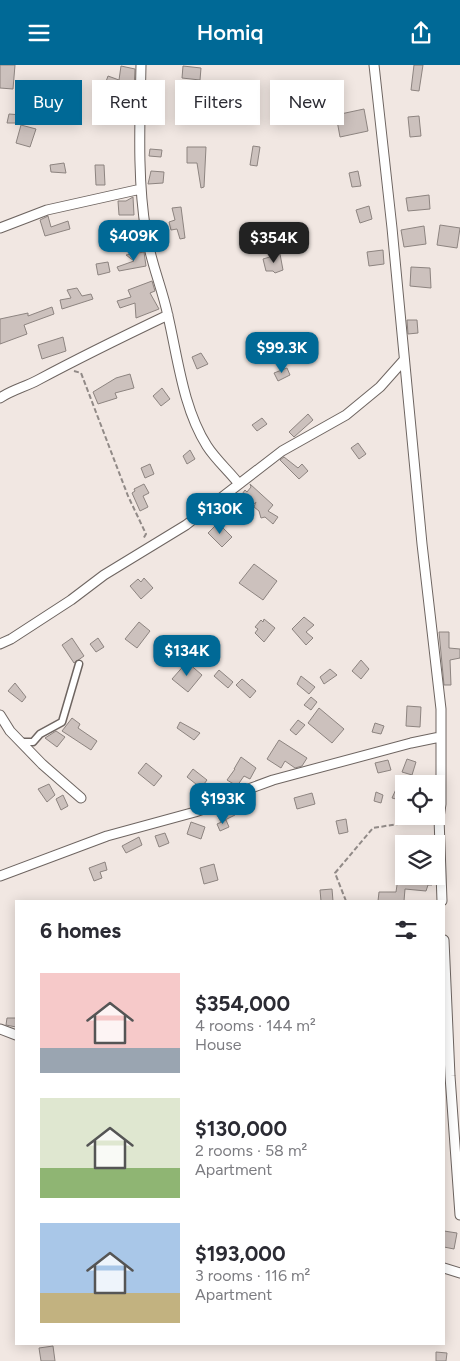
<!DOCTYPE html>
<html lang="en">
<head>
<meta charset="utf-8">
<style>
  :root { --surface:#fff; --page:#f7f7f7; --text:#2b2b33; --muted:#7c7c81; --accent:#006996 }
  body { margin:0; font-family:Figtree,sans-serif; background:var(--page); color:var(--text); height:100vh; display:flex; flex-direction:column; font-size:19px; white-space:nowrap }
  * { box-sizing:border-box; margin:0 }
  p { font-size:16px; color:var(--muted) }
  .icon { flex:none; width:28px; height:28px; fill:none; stroke:currentColor; stroke-width:2; stroke-linecap:round; stroke-linejoin:round }
  .map { position:relative; flex:1; overflow:hidden }
  .panel { position:absolute; left:15px; top:835px; width:430px; height:445px; display:flex; flex-direction:column; background:var(--surface); border-radius:0px; box-shadow:0 2px 12px #0003 }
  .panel>* { flex:none }
  .guide { position:absolute; left:15px; top:15px; width:430px; height:45px; display:flex; gap:10px }
  .controls { position:absolute; left:395px; top:710px; display:grid; gap:10px }
  .controls a { display:grid; place-items:center; width:50px; height:50px; border-radius:0px; background:var(--surface); box-shadow:0 2px 12px #0003; font-size:25px }
  .price { position:absolute; translate:-50% -42px; padding:0 11px; border-radius:10px; background:var(--accent); color:#fff; font-size:16px; line-height:32px; filter:drop-shadow(0 1px 2px #0008) }
  .price::after { content:''; position:absolute; left:50%; top:30px; width:15px; height:11px; margin-left:-8px; background:inherit; clip-path:polygon(0 0,100% 0,50% 100%) }
  .price.on { background:#222; color:#fff }
  ul { padding:0; list-style:none }
  li { display:flex; align-items:center; gap:15px; height:125px; padding:0 25px }
  li span { display:grid; place-items:center; flex:none; width:140px; height:100px; border-radius:0px; color:#555 }
  li>.icon { margin-inline-start:auto }
  span .icon { width:60px; height:60px; fill:#fffc; stroke-width:1 }
  li b { font-size:21px }
  h2 { display:flex; justify-content:space-between; align-items:center; height:60px; padding:0 25px; font-size:21px }
  .pill { padding:0 18px; border-radius:0px; background:var(--surface); box-shadow:0 2px 12px #0003; font-size:18px; line-height:45px }
  .pill.on { background:var(--accent); color:#fff }
  header { display:flex; justify-content:space-between; align-items:center; height:65px; padding:0 25px; background:var(--accent); color:#fff; font-size:22px; font-weight:600 }
  .map>svg:first-child { display:block }
  .building { fill:#ccc1bd; stroke:#8d8480 }
  .lines { fill:none; stroke-linecap:round; stroke-linejoin:round }
  .pedestrian-casing { stroke:#6e6561; stroke-width:9 }
  .minor-casing { stroke:#6e6561; stroke-width:11 }
  .path { stroke:#918a87; stroke-width:2; stroke-dasharray:5 2.5; stroke-linecap:butt }
  .pedestrian { stroke:#fff; stroke-width:6 }
  .minor { stroke:#fff; stroke-width:9 }
</style>
</head>
<body>
<header><svg class="icon" aria-label="menu" viewBox="0 0 24 24"><path d="M4 6h16M4 12h16M4 18h16"/></svg>Homiq<svg class="icon" aria-label="share" viewBox="0 0 24 24"><path d="M12 15V3M7 8l5-5 5 5M5 13v7h14v-7"/></svg></header>
<div class="map">
<svg width="460" height="1296" viewBox="0 0 460 1296">
  <rect width="100%" height="100%" fill="#f1e7e2"/>
  <path class="building" d="M0 0H15L13 24 0 23Z
    M414 0H423L419 26 411 25Z
    M121 1 135 4 134 24 112 20 106 35 100 33 108 11 119 15Z
    M183 1 201 3 200 15 182 13Z
    M218 23 246 25 245 41 216 39Z
    M364 44 368 66 340 72 336 50Z
    M9 49 22 50 17 58H7Z
    M419 51 421 71 410 72 408 52Z
    M21 60 36 64 30 82 16 78Z
    M253 81 260 82 257 101 250 100Z
    M187 82H206L204 122 201 123 197 98H187Z
    M150 84 162 85 161 92 149 91Z
    M64 98 66 108 51 107 50 100Z
    M95 100H104L105 120H96Z
    M151 106 164 107 163 118 148 119Z
    M358 106 361 121 352 122 349 108Z
    M429 130 430 144 408 146 406 133Z
    M133 132 134 150H119L118 136H126Z
    M369 141 372 154 360 158 356 145Z
    M181 142 185 173 180 174 177 164 171 165 169 157 175 155 172 143Z
    M48 151 51 162 68 156 70 164 45 171 40 155Z
    M440 160 460 163 457 183 437 180Z
    M424 161 426 179 404 182 401 165Z
    M383 185 384 199 369 201 367 187Z
    M144 187 146 201 119 206 117 202 134 196 126 190Z
    M280 189 283 205 275 208 273 206H266L263 194Z
    M108 197 110 207 98 210 96 199Z
    M411 202 430 203 431 223 410 221Z
    M152 216 155 226 150 228 159 244 136 253 135 238 120 243 117 236 131 232 128 225Z
    M77 223 82 231 91 229 93 234 62 244 60 235 71 233 67 225Z
    M52 242 54 249 24 260 27 269 0 279V254L28 248V251Z
    M407 255H417L418 268 408 269Z
    M63 272 66 286 42 294 38 280Z
    M201 288 208 299 197 304 192 292Z
    M287 303 290 310 278 316 274 308Z
    M130 309 134 323 115 328 117 333 98 339 93 327 116 313Z
    M162 323 170 334 161 341 153 331Z
    M308 349 313 355 294 372 289 367Z
    M262 353 267 359 257 366 252 360Z
    M358 378 366 389 359 394 351 383Z
    M190 385 195 394 187 399 183 391Z
    M284 392 298 403 302 399 308 406 299 414 280 395Z
    M150 399 154 409 145 413 141 403Z
    M144 419 149 428 143 431 148 442 140 446 132 428 135 426 134 424Z
    M250 419 273 440 268 446 278 452 273 459 265 452 261 453 259 446 254 442 256 437 251 442 240 432 245 425 247 427 251 422Z
    M235 431 244 437 235 450 225 455 219 446 223 439 228 436 231 438Z
    M218 458 232 472 222 482 208 468Z
    M254 499 277 516 263 535 239 518Z
    M144 513 153 523 141 534 130 521 138 514 141 517Z
    M304 552 314 560 306 567 313 573 306 580 292 564Z
    M264 554 275 563 264 577 255 568 258 564 255 562 261 555 263 557Z
    M139 557 150 566 137 583 125 574Z
    M439 567H449V583L460 584V593L450 595 451 620H444Z
    M72 573 84 591 74 598 62 580Z
    M98 573 104 582 96 587 90 579Z
    M361 595 369 604 361 614 352 606Z
    M187 597 202 610 188 627 172 614Z
    M330 604 337 610 324 619 320 612Z
    M219 605 233 617 228 623 214 611Z
    M301 611 315 622 309 629 297 619Z
    M242 614 256 626 250 633 236 620Z
    M15 618 26 632 22 637 8 626Z
    M311 632 317 637 311 645 304 640Z
    M407 641 421 642 420 662 406 661Z
    M319 643 344 664 332 678 308 658Z
    M72 653 80 659 78 663 97 676 91 685 62 666Z
    M298 655 305 660 296 670 290 665Z
    M180 657 200 668 194 675 177 663Z
    M375 658 384 661 381 669 372 667Z
    M56 666 65 672 57 682 45 673Z
    M279 675 307 693 302 701 295 703 285 696 281 703 267 694Z
    M241 692 256 703 250 714 244 711 237 721 227 715 235 704H234Z
    M407 694 416 697 412 710 402 707Z
    M388 695 391 705 378 708 375 698Z
    M146 698 162 711 154 721 138 708Z
    M193 704 207 715 201 723 187 712Z
    M49 719 55 730 47 737 38 724Z
    M197 722 206 728 200 737 191 731Z
    M397 722 403 723 400 735 392 733Z
    M376 727 383 730 381 738 374 736Z
    M312 728 315 739 297 744 294 733Z
    M63 730 68 741 61 745 56 734Z
    M230 741 235 750 221 757 216 748Z
    M346 754 348 767 339 769 336 756Z
    M226 755 229 762 220 766 217 759Z
    M191 757 205 762 201 774 187 769Z
    M165 768 169 778 159 782 155 771Z
    M139 772 142 780 126 788 122 781Z
    M105 797 107 805 100 807 102 813 94 816 89 803Z
    M214 799 218 815 204 819 200 803Z
    M414 811H433L432 820H428L426 826 405 824 404 836H378L379 827H396L398 813 414 816Z
    M332 824 333 836H321L320 825Z
    M7 953H16V962L6 960Z
    M444 1166 457 1168 454 1184 444 1182Z
    M53 1281 55 1296H41L39 1283Z
    M436 1287 447 1288 446 1296H436Z"/>
  <g class="lines">
    <defs>
      <path id="pedestrian" d="M22 677H33L40 669 62 657 79 599"/>
      <path id="minor" d="M141 0C140 54 137 114 146 167 150 196 162 222 168 251 178 294 183 343 207 381 216 395 229 406 239 419
        M374 0 392 163 422 479 441 644V739L439 753 442 836
        M0 163 47 145 141 124
        M0 333C12 325 25 322 38 315 81 292 124 271 168 250
        M0 579 11 574 71 535 104 510 186 460 282 386 346 350 380 322 404 295
        M0 650 10 666 42 699 81 733
        M0 811 107 771 195 747 215 740 243 726 273 715 411 678 440 672
        M444 875 450 1011 460 1150
        M0 964 16 970
        M444 1203 460 1208"/>
    </defs>
    <use href="#pedestrian" class="pedestrian-casing"/>
    <use href="#minor" class="minor-casing"/>
    <path class="path" d="M74 306 81 308 128 431 146 469 143 474
      M346 836 335 808 373 763 429 754"/>
    <use href="#pedestrian" class="pedestrian"/>
    <use href="#minor" class="minor"/>
  </g>
</svg>
<div class="controls">
<a><svg class="icon" aria-label="locate" viewBox="0 0 24 24"><circle cx="12" cy="12" r="6"/><path d="M12 2v4M12 18v4M2 12h4M18 12h4"/></svg></a>
<a><svg class="icon" aria-label="layers" viewBox="0 0 24 24"><path d="M12 4l9 5-9 5-9-5zM3 14l9 5 9-5"/></svg></a>
</div>
<b class="price" style="left:134px;top:197px">$409K</b>
<b class="price on" style="left:274px;top:199px">$354K</b>
<b class="price" style="left:282px;top:309px">$99.3K</b>
<b class="price" style="left:220px;top:470px">$130K</b>
<b class="price" style="left:187px;top:612px">$134K</b>
<b class="price" style="left:223px;top:760px">$193K</b>
<div class="guide">
<a class="pill on">Buy</a>
<a class="pill">Rent</a>
<a class="pill">Filters</a>
<a class="pill">New</a>
</div>
<section class="panel">
<h2>6 homes<svg class="icon" aria-label="filters" viewBox="0 0 24 24"><path d="M4 7h16M4 17h16"/><circle cx="9" cy="7" r="2"/><circle cx="15" cy="17" r="2"/></svg></h2>
<ul>
<li><span style="background:linear-gradient(#f6c9c9 75%,#9aa5b1 0)"><svg class="icon" aria-label="home" viewBox="0 0 24 24"><path d="M3 11l9-7 9 7M6 9v11h12V9"/></svg></span><div><b>$354,000</b><p>4 rooms · 144 m²</p><p>House</p></div></li>
<li><span style="background:linear-gradient(#dfe7d0 70%,#8fb573 0)"><svg class="icon" aria-label="home" viewBox="0 0 24 24"><path d="M3 11l9-7 9 7M6 9v11h12V9"/></svg></span><div><b>$130,000</b><p>2 rooms · 58 m²</p><p>Apartment</p></div></li>
<li><span style="background:linear-gradient(#a9c7e8 70%,#c2b280 0)"><svg class="icon" aria-label="home" viewBox="0 0 24 24"><path d="M3 11l9-7 9 7M6 9v11h12V9"/></svg></span><div><b>$193,000</b><p>3 rooms · 116 m²</p><p>Apartment</p></div></li>
</ul>
</section>
</div>
</body>
</html>
